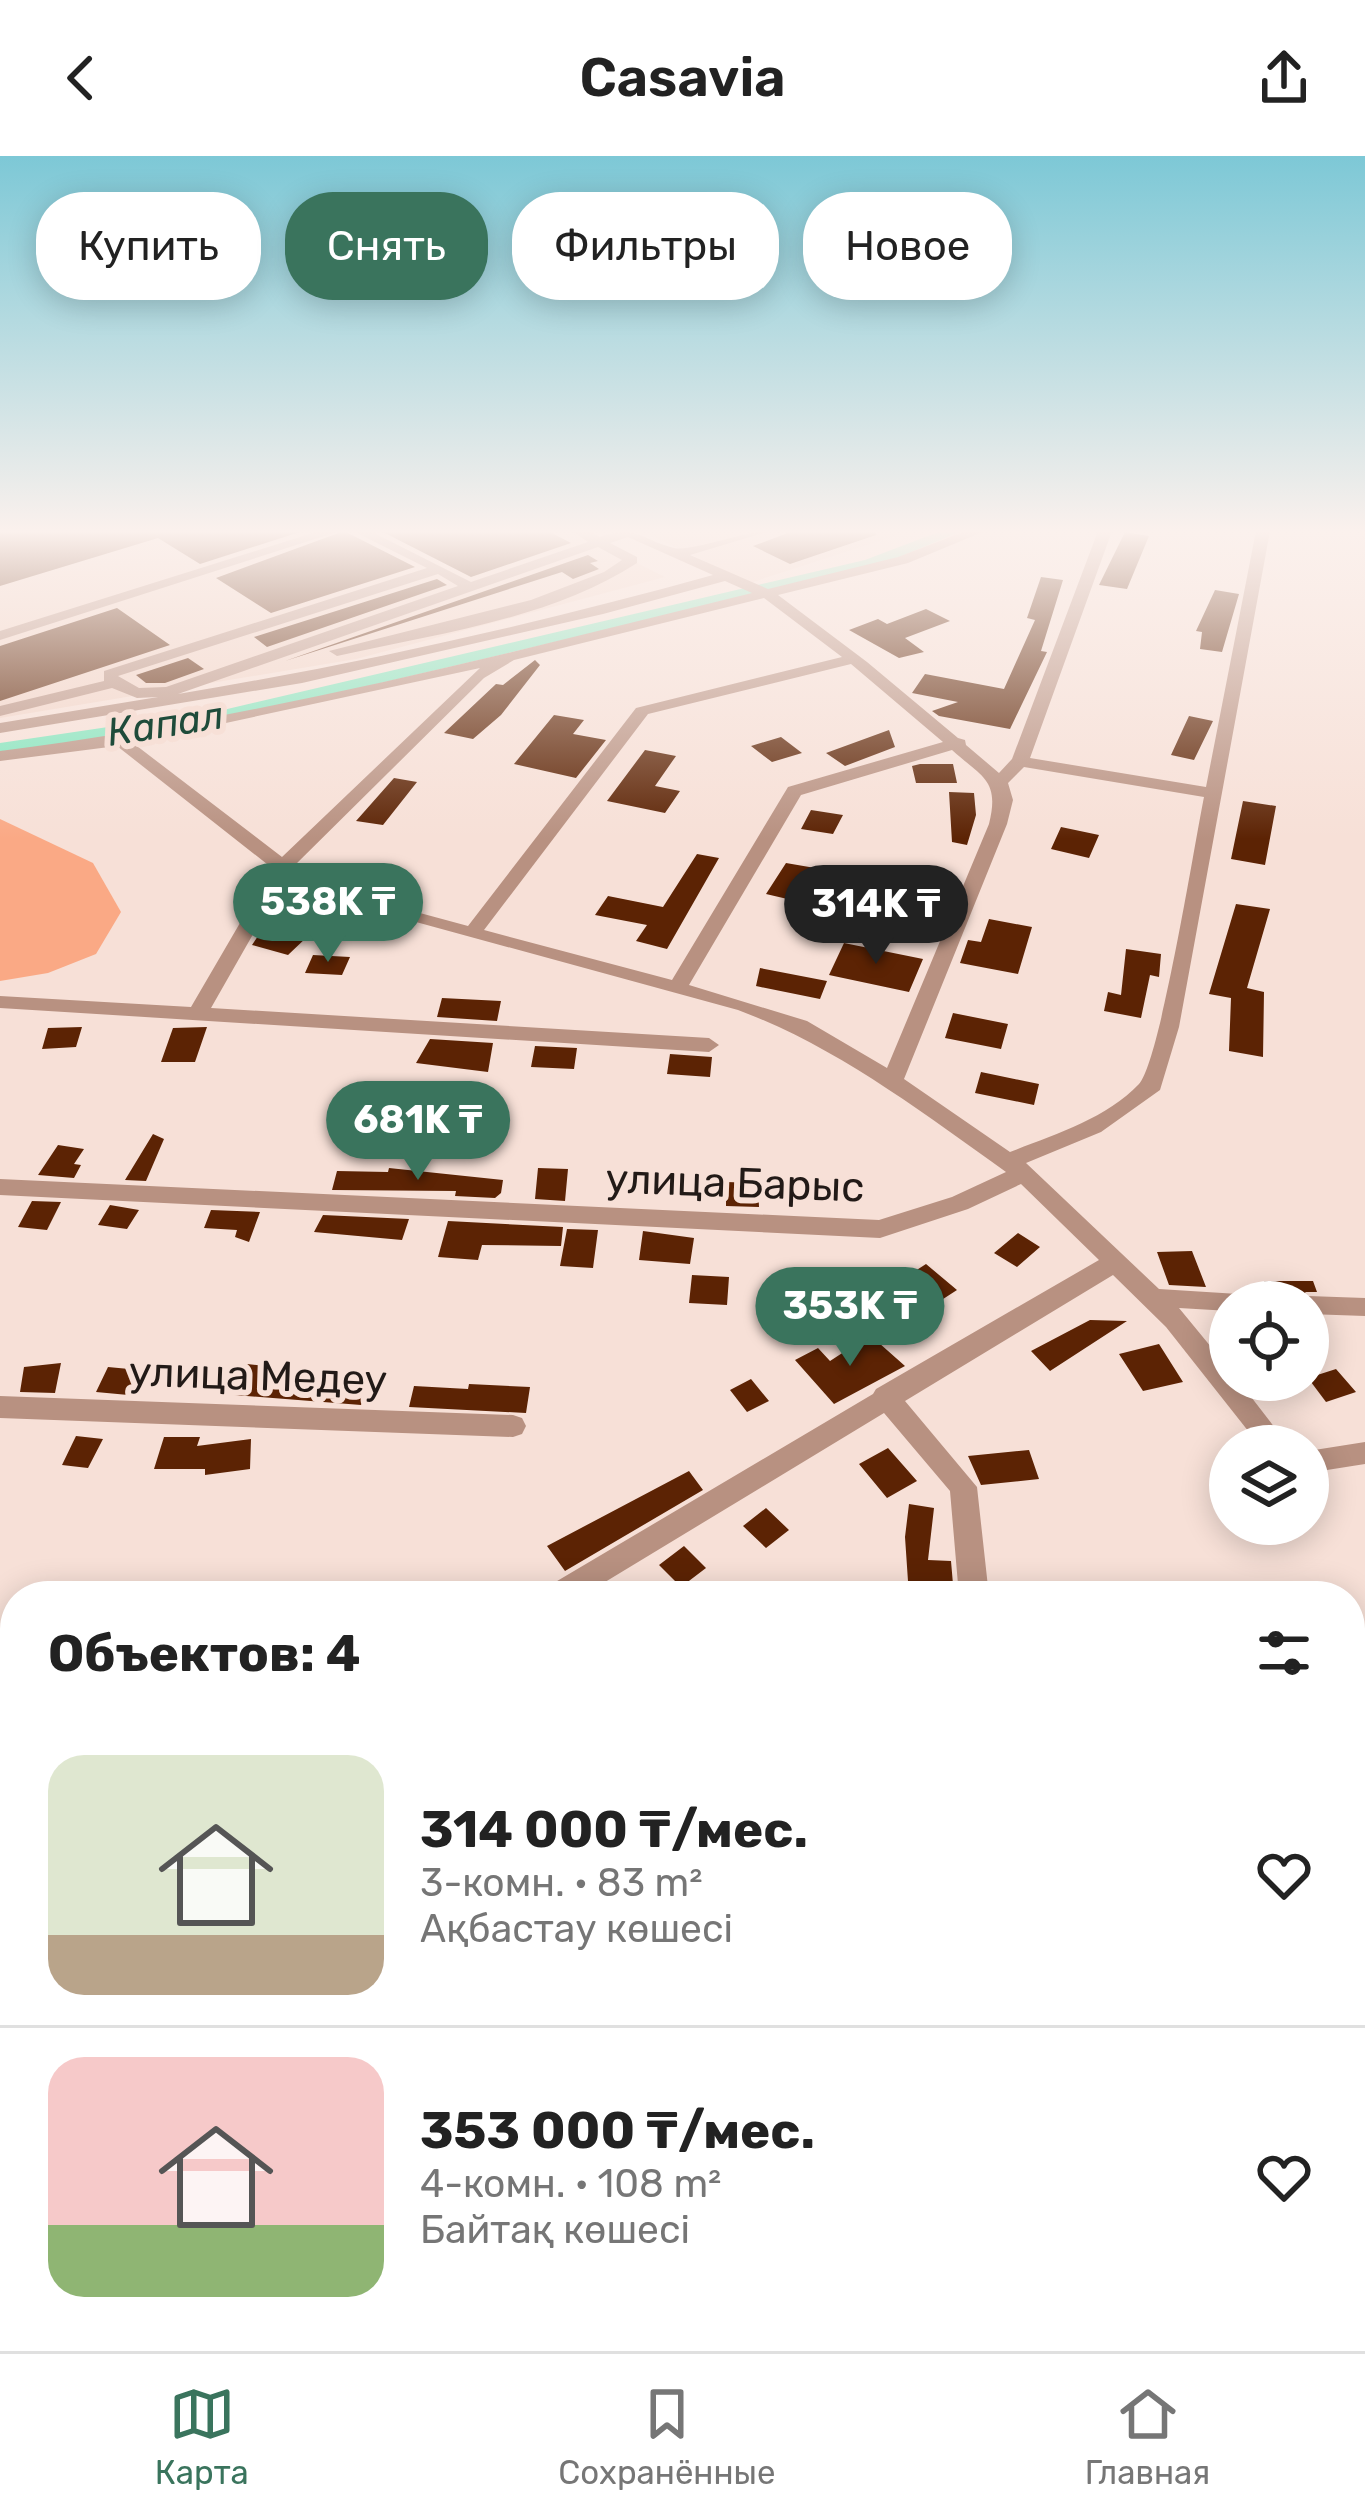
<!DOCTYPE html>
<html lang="ru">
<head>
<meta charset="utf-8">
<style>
  :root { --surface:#fff; --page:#f2f2f2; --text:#222; --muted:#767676; --line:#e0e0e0; --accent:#3a745d }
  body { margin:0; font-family:Rubik,sans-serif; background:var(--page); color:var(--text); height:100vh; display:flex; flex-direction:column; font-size:45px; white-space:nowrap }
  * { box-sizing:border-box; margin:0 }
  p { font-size:39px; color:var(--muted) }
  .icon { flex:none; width:66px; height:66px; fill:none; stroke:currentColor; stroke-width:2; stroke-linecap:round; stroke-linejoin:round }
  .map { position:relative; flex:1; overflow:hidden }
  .sheet { position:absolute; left:0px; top:1425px; width:1365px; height:771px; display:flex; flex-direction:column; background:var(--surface); border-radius:48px 48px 0 0; box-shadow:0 6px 30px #0003 }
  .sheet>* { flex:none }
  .hud { position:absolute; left:36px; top:36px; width:1293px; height:108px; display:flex; gap:24px }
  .fabs { position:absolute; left:1209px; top:1125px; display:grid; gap:24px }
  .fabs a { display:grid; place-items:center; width:120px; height:120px; border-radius:50%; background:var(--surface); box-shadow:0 6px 30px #0003; font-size:60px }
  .price { position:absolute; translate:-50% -102px; padding:0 27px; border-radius:42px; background:var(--accent); color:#fff; font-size:39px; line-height:78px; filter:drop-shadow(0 3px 6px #0008) }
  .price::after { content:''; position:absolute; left:50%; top:72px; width:36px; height:27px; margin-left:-18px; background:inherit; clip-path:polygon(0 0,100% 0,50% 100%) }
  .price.selected { background:#222; color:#fff }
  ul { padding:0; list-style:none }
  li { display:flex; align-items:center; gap:36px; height:300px; padding:0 48px }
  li+li { border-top:3px solid var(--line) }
  li span { display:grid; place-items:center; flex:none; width:336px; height:240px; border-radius:36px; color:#555 }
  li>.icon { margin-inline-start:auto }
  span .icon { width:144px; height:144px; fill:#fffc; stroke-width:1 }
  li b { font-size:51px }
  h2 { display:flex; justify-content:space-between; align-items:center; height:144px; padding:0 48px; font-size:51px }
  .chip { padding:0 42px; border-radius:48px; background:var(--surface); box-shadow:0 6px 30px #0003; font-size:42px; line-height:108px }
  .chip.selected { background:var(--accent); color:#fff }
  header { display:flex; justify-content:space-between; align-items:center; height:156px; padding:0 48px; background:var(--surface); font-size:54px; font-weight:600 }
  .menu { display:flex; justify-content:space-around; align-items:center; height:168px; border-top:3px solid var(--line); background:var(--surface); font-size:33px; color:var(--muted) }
  .menu a { display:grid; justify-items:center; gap:6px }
  .menu .selected { color:var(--accent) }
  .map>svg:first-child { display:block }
  .built { fill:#f2d4c7 }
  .green { fill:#faa985 }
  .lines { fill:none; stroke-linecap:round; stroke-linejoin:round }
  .canal { fill:#7ce5bb; fill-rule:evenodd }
  .building { fill:#5c2304 }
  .minor { fill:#b89181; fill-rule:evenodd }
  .labels { text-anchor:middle; stroke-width:12; stroke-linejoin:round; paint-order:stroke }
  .far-water-label { font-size:39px; font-style:italic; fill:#1e4b3a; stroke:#f7e0d7 }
  .street-label { font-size:42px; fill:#221a17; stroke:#f7e0d7 }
</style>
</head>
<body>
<header><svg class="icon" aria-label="back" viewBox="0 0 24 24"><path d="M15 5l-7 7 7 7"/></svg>Casavia<svg class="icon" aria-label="share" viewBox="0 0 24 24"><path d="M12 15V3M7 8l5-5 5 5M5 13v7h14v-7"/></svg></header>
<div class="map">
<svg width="1365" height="2195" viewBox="0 0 1365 2195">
  <rect width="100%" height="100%" fill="#f7e0d7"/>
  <path class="built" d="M0 375H573L665 421 356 503 0 562Z
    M642 375H910L750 427Z"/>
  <path class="green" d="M0 663 93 707 121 756 96 798 48 817 0 825Z"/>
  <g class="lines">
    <path class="canal" d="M941 375H962L875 411 223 564 0 599V587L223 554 865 404Z"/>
  </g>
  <path class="building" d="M0 375H303L200 408 158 382 0 430Z
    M344 375 415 411 271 457 216 422Z
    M381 375H548L571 387 471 421Z
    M793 375H875L876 379 790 408 753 390Z
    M1125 376 1149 380 1127 433 1099 429Z
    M588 399 598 405 590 407 599 413 573 423 562 416 285 505Z
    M1041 421 1063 424 1041 495 1047 496 1010 573 939 560 932 555 958 546 912 537 925 518 1004 533 1035 464 1027 462Z
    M437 423 447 429 267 491 254 481Z
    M1215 434 1239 438 1222 496 1200 493 1202 476 1196 475Z
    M117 452 170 489 0 545V490Z
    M926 453 950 465 905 482 924 496 899 502 849 474 878 463 887 468Z
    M188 502 204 513 165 527H146L136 519Z
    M535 504 540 509 501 559 473 583 444 577 496 528 503 529Z
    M554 559 584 564 573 578 606 584 576 622 514 608Z
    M1189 560 1213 565 1194 604 1171 599Z
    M889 574 895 591 845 610 826 597Z
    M781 581 802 597 772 606 751 590Z
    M645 594 676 600 655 630 680 635 665 657 607 645Z
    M920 608H953L957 627H916L912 610Z
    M394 622 417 626 383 669 356 665Z
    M949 636 974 637 976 659 967 689 952 686Z
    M1243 645 1276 650 1265 709 1231 703Z
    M811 654 843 659 833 678 801 673Z
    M1061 671 1099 679 1089 702 1051 693Z
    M697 698 719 702 667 793 636 785 647 769 595 759 608 740 663 751Z
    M786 707 815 712 796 745 766 738Z
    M1236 748 1270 753 1247 832 1264 836 1263 901 1229 895 1231 842 1209 838Z
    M989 763 1032 771 1018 818 960 807 968 784 981 786Z
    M266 768 308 780 288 799 252 789Z
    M844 787 923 803 909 836 829 819Z
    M1126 793 1161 798 1159 821 1150 819 1141 862 1104 855 1108 836 1121 839Z
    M313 799 350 801 342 819 305 817Z
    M760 812 827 825 820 843 756 830Z
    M442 842 501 845 497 865 437 861Z
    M953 857 1008 868 1001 893 945 882Z
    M82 871 76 891 42 893 48 872Z
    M207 871 195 906H161L173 872Z
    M430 883 493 887 488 916 416 907Z
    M535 890 577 892 574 913 531 911Z
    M670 898 712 901 710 921 667 918Z
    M981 916 1039 928 1034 949 975 937Z
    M153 978 164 983 146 1025 125 1024Z
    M58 989 84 993 74 1008 81 1009 74 1022 38 1019Z
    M389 1012 503 1024 501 1037 495 1042 455 1040 456 1035 332 1034 337 1015 388 1016Z
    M538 1012 568 1013 565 1045 535 1043Z
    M726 1026 758 1027 759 1051 726 1050Z
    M32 1045 61 1046 47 1074 18 1071Z
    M110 1049 139 1054 127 1073 98 1069Z
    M211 1054 260 1056 249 1086 235 1081 237 1074 204 1072Z
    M323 1059 409 1063 402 1084 314 1076Z
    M448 1065 563 1071 561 1090 482 1089 478 1104 438 1101Z
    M567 1073 598 1074 593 1112 560 1110Z
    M643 1075 694 1082 690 1108 639 1104Z
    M1018 1077 1040 1091 1017 1111 994 1097Z
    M1192 1095 1206 1131 1169 1129 1157 1096Z
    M926 1108 957 1134 923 1156 892 1130Z
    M692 1119 729 1121 727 1149 689 1147Z
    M1264 1125H1313L1317 1136H1306L1293 1145H1271Z
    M1090 1164 1127 1165 1050 1215 1031 1195Z
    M870 1179 905 1210 834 1248 795 1204 818 1192 830 1205Z
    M1159 1188 1183 1226 1143 1235 1119 1198Z
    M61 1207 55 1237 20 1236 24 1211Z
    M247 1208 334 1217 371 1221 361 1249 234 1239Z
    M108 1211 150 1215 139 1240 96 1236Z
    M1336 1213 1356 1236 1326 1246 1308 1222Z
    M751 1223 769 1245 747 1256 730 1234Z
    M469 1228 530 1231 526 1257 409 1251 414 1230 468 1233Z
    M76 1280 103 1283 88 1312 62 1309Z
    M164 1281H200L197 1290 251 1283 250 1313 205 1319V1313H154Z
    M888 1292 917 1325 887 1342 859 1308Z
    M1029 1294 1039 1323 981 1329 968 1300Z
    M689 1315 703 1334 565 1415 547 1390Z
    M909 1348 934 1352 928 1404 951 1405 954 1440H909L905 1381Z
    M766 1352 789 1374 766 1392 743 1370Z
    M684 1390 706 1412 681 1431 659 1409Z"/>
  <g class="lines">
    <path class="minor" d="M319 375H340L0 484V475Z
      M353 375H370L471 426 588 386 572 375H589L600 381C637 368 641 384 674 392 692 396 744 375 770 375L690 399 768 433 898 401 966 375H985L908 407 778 439 867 506 958 582 965 584 966 589 999 617 1012 603 1098 375H1112L1030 602 1206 631 1256 375H1270L1179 871 1160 934 1101 976 1026 1007 1159 1133 1254 1139 1257 1146H1230V1155L1179 1152 1230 1214V1224H1238L1289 1290H1260L1166 1171 1113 1119 905 1245 977 1331 989 1440H959L950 1335 884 1257 582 1440H542L547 1431 873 1238 876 1233 1099 1104 1021 1028 968 1053 880 1082 0 1039V1023L879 1064 952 1041 1006 1016C920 955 837 891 738 854L281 729 211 852 709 882 719 889 709 896 0 852V840L191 851 272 712 117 590 0 605V595C255 563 504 498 752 437L725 425 603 458 302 527 0 577V567L158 541 137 542 112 532 0 560V550L104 525V515L427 412ZM628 381 713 419C537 468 358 508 178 538L598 391 622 404 604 416 531 444 329 495 337 500C436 478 551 463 637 407V401L610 387ZM438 418 458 430 166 531 139 532 118 520ZM764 442 842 501 636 552 468 770 298 724 292 712 484 522 514 504ZM851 508 943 586 788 631 672 824 484 774 648 558ZM480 512 282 701 133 587ZM952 594C982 621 1000 624 989 668L887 912 807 865 689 829 801 639ZM1024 611 1204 641C1195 685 1160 906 1139 928 1106 963 1053 979 1010 996L904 923 1007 668 1013 644 1008 627Z
      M1308 1140 1365 1142V1160L1308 1158V1146H1297Z
      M0 1240 513 1259 522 1262 526 1270 522 1278 513 1281 0 1262Z
      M1365 1286V1308L1308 1317V1295Z
      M15 1754V1790L0 1797V1761Z
      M102 2181H156L150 2195H96Z"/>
  </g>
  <linearGradient id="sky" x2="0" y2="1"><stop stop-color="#7dc8d6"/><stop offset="0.55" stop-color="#fbf1ed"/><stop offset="1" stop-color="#fbf1ed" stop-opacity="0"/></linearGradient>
  <rect width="1365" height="683" fill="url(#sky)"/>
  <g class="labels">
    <g class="far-water-label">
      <text transform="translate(165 567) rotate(-9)" y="14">Капал</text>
    </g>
    <g class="street-label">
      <text transform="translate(735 1026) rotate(2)" y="15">улица Барыс</text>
      <text transform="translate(258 1219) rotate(2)" y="15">улица Медеу</text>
    </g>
  </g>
</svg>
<div class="fabs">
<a><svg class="icon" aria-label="locate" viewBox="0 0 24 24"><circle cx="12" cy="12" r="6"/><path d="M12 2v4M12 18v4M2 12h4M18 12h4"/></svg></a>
<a><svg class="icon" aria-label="layers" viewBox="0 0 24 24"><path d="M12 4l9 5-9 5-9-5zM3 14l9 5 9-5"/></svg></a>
</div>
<b class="price" style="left:328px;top:809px">538K ₸</b>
<b class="price selected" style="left:876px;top:811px">314K ₸</b>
<b class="price" style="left:418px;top:1027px">681K ₸</b>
<b class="price" style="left:850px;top:1213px">353K ₸</b>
<div class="hud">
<a class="chip">Купить</a>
<a class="chip selected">Снять</a>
<a class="chip">Фильтры</a>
<a class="chip">Новое</a>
</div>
<section class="sheet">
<h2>Объектов: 4<svg class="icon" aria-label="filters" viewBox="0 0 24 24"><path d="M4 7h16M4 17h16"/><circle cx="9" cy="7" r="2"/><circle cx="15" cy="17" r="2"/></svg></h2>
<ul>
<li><span style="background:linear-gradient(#dfe7d0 75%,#b9a48a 0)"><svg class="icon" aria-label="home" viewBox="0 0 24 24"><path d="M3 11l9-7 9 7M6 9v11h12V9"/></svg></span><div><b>314 000 ₸/мес.</b><p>3-комн. · 83 m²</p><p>Ақбастау көшесі</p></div><svg class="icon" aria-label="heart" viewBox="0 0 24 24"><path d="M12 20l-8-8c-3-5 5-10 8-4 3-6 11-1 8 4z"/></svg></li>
<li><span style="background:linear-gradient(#f6c9c9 70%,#8fb573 0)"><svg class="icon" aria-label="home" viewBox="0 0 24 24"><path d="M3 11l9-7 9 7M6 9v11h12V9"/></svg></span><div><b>353 000 ₸/мес.</b><p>4-комн. · 108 m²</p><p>Байтақ көшесі</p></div><svg class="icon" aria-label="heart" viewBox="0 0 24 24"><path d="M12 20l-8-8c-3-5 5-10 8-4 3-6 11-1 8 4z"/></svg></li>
</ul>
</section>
</div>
<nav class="menu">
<a class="selected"><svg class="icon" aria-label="map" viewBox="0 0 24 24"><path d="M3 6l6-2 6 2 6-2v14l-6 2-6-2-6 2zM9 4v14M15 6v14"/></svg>Карта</a>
<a><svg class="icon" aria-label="saved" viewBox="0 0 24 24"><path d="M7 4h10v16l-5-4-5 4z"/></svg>Сохранённые</a>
<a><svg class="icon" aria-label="home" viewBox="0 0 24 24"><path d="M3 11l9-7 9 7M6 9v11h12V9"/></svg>Главная</a>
</nav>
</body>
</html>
